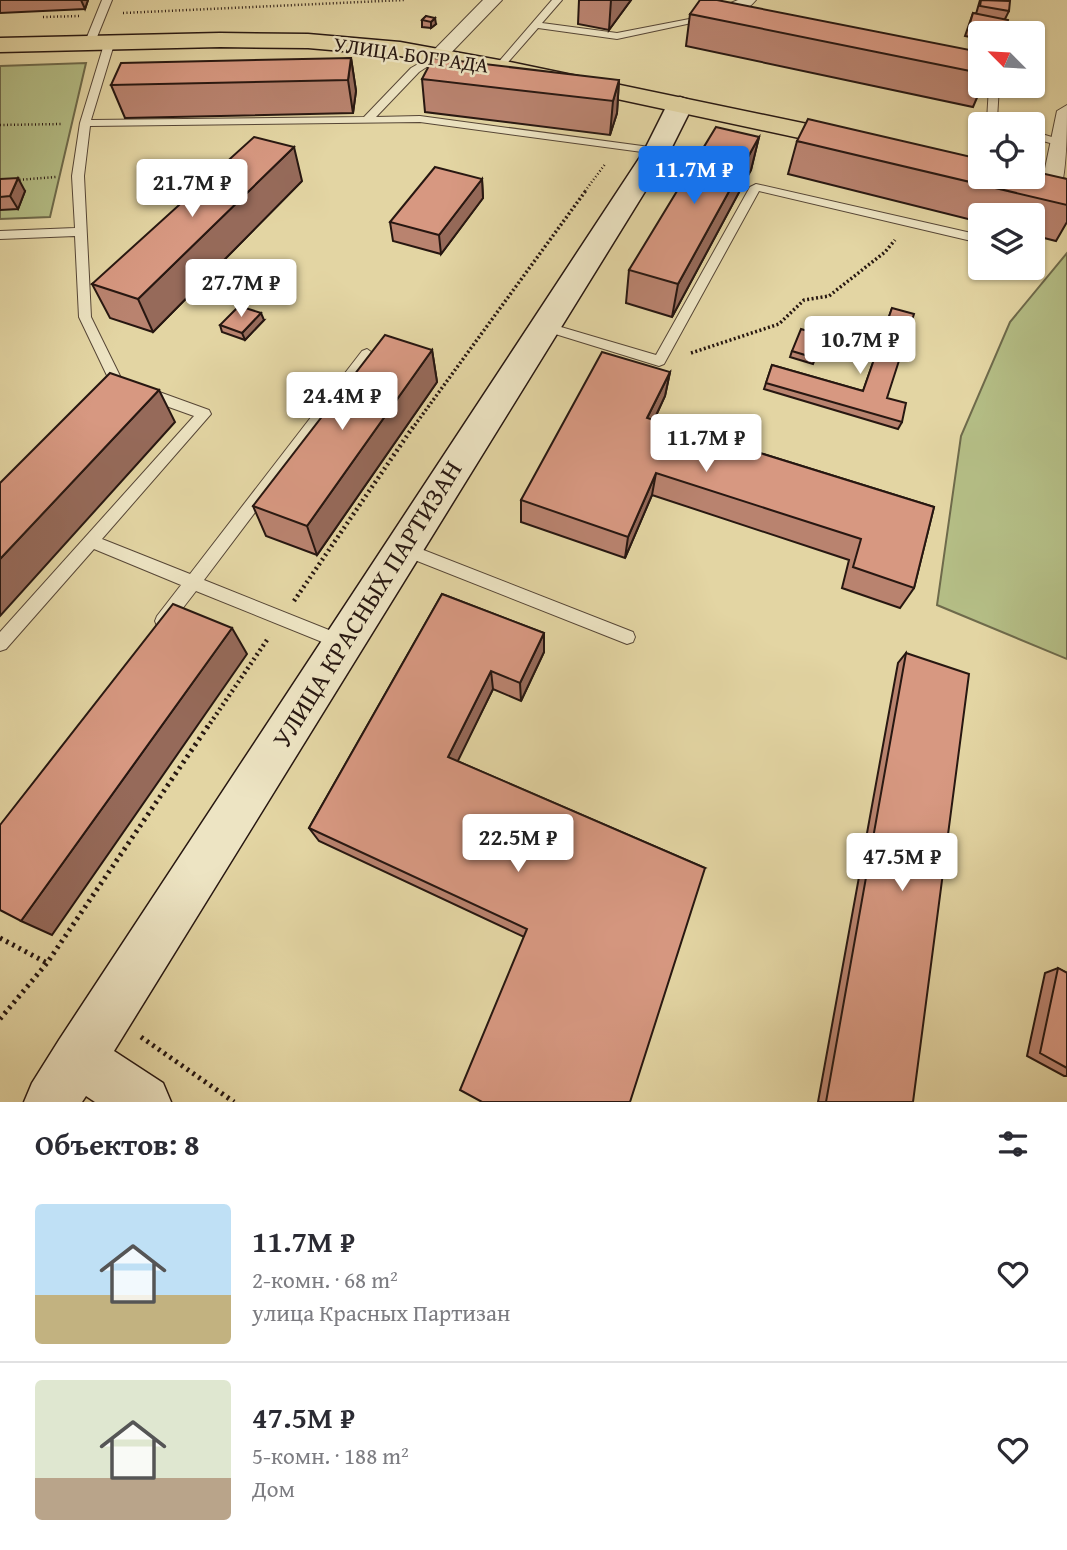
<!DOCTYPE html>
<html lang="ru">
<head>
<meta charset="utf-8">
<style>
  :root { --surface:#fff; --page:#f7f7f7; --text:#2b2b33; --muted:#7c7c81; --line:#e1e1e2; --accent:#1a73e8 }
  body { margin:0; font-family:"Gentium Book Plus",serif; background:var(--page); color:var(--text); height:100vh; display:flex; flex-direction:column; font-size:26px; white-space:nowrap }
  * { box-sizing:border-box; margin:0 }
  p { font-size:23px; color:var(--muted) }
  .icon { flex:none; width:38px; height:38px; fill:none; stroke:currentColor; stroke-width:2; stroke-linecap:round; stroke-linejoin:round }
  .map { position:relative; height:1102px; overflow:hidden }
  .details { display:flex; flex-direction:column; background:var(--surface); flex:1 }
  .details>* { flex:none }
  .needle { width:46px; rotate:294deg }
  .tools { position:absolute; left:968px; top:21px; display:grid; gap:14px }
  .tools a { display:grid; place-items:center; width:77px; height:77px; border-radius:7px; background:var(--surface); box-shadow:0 2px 5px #0004; font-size:35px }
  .price { position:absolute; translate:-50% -60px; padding:0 16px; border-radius:7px; background:#fff; color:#222; font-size:23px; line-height:46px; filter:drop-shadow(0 2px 4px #0008) }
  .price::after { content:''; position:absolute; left:50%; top:42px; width:21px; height:16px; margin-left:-10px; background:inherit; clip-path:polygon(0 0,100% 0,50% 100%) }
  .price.on { background:var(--accent); color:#fff }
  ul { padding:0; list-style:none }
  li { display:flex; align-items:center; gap:21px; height:175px; padding:0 35px }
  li+li { border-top:2px solid var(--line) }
  li span { display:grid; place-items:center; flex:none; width:196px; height:140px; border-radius:7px; color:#555 }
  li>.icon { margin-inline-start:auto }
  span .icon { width:84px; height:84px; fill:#fffc; stroke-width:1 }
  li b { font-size:30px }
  h2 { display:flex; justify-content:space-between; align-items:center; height:84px; padding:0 35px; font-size:30px }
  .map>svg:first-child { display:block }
  .green { fill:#b4bd85; stroke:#6e6a4b; stroke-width:2 }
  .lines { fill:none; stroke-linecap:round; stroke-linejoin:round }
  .lane-casing { stroke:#564636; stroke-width:2 }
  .street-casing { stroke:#564636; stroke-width:2 }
  .secondary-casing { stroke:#271711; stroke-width:3 }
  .primary-casing { stroke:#271711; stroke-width:3 }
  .path-far3 { stroke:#271711; stroke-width:2.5; stroke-dasharray:1 2.5; stroke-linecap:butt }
  .path-far2 { stroke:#271711; stroke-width:3.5; stroke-dasharray:2 2.5; stroke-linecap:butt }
  .path-far1 { stroke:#271711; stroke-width:4.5; stroke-dasharray:2 3.5; stroke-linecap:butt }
  .path { stroke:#271711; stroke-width:5; stroke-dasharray:2.5 4.5; stroke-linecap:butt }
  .lane { fill:#ede4c3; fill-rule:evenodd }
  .street { fill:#ede4c3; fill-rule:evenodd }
  .secondary { fill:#ede4c3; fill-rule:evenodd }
  .primary { fill:#e3d5a3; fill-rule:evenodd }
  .wall { fill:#b9836f; stroke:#271711; stroke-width:2 }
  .shaded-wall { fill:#966a5a; stroke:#271711; stroke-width:2 }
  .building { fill:#d79881; stroke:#271711; stroke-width:2 }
  .labels { text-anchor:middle; stroke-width:5; stroke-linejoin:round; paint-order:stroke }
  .far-street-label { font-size:21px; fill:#271711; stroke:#ede4c3 }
  .street-label { font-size:26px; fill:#271711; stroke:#ede4c3 }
</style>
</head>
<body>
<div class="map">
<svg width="1067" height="1102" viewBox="0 0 1067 1102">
  <rect width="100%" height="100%" fill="#e3d5a3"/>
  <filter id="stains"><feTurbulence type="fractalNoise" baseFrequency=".00286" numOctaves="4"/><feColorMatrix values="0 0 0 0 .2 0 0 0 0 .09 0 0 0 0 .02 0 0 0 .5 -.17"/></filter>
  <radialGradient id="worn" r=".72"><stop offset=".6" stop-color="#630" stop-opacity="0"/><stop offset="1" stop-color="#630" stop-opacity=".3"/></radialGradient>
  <path class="green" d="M86 63 50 217 0 219V66Z
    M1067 253V659L937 605 961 436 1010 322Z"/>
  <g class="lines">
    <defs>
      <path id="lane" d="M102 0H112L95 42 87 44 85 42Z
        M552 0H562L542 23 617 33 710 15 715 18 617 39 538 28 502 69H496V65Z
        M110 38 115 41 91 120 364 117 411 68 439 52 442 53V57L419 72 376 117 420 116 657 148 662 151 657 154 420 122 90 126 84 176 91 317 122 380 132 386 125 391 112 386 79 317 75 236 0 239V231L75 228 72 176 80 123 105 41Z
        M989 86H999L997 119 1007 124H992L987 121Z
        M1032 131 1065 141 1066 143 1061 146 1032 138Z
        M756 184 980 235V243L759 191 664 364 659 366 539 329V323L544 322 656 355 750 187Z
        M367 349 374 354 372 357 204 580 349 638 351 643 349 648 343 650 337 648 196 591 169 626 163 628 157 626 155 621 157 616 181 585 94 549 6 649 0 651V632L194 416 141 397 139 393 141 389H151L209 410 211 414 102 539 190 574 362 351Z
        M403 542 633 632 635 637 633 642 627 644 397 553 395 548 397 543Z"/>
      <path id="street" d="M483 0H502L445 59H433L430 55 433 51Z
        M738 0H756C746 13 727 18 712 22L703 17 706 13Z
        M1067 105C1067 129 1067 167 1061 188H1045L1042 183 1057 111Z"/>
      <path id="secondary" d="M680 97 689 100 693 105 670 151 114 1051 163 1083 171 1102H95L86 1096 82 1102H24L32 1083 59 1040 644 151 667 105 671 100Z"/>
      <path id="primary" d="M220 33 308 34 400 42 510 62 855 134 864 136 868 142 864 148 855 150 510 76 400 56 308 48 220 47 0 52V38Z"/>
    </defs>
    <use href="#lane" class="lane-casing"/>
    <use href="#street" class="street-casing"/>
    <use href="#secondary" class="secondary-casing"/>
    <use href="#primary" class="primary-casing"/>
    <path class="path-far3" d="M123 13 404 0
      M43 17 80 16
      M0 125 63 124
      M16 180 56 177
      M585 191 606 163"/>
    <path class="path-far2" d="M691 353 779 324 804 300 829 296 885 252 895 240
      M412 429 587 189"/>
    <path class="path-far1" d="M294 601 413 427
      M207 728 269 637"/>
    <path class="path" d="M0 938 47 963
      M0 1019 47 963 208 726
      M141 1037 234 1102"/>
    <use href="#lane" class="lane"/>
    <use href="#street" class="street"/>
    <use href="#secondary" class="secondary"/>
    <use href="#primary" class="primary"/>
  </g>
  <path class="wall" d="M0 0H88L85 9 0 13Z
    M579 0H631L609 30 578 24Z
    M980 0H1006L1009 11 1005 19 1006 30 1005 33H980V39L965 36 973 13 976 14Z
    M690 14 980 52V86H982L973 107 686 46Z
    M426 16 436 24 431 28 422 27V20Z
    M351 58 356 91 353 113 125 118 111 85Z
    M422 79 619 80 617 113 610 135 425 112Z
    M759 137 751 170 672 317 626 303 629 270Z
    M797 141 1067 179V222L1056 241 1032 235V215H980V222L788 174Z
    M0 179 25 191 18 209 0 210Z
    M482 179 483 198 441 254 393 241 390 222Z
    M302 181 153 332 110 318 92 284Z
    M892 308 887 398 902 422 898 429 764 389 772 365 863 391Z
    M264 320 245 340 222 332 220 325Z
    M824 336 813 364 790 357 792 351Z
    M432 350 437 382 317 555 266 536 253 506Z
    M670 372 665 396 654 420 934 507 914 588 900 608 842 588 849 560 652 495 625 558 521 522V500Z
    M442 594 544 633V652L521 701 493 689 457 761 705 868 524 937 319 841 309 828Z
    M906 653 913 1102H818L898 663Z
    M1058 968 1067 973V1076H1064L1027 1056 1045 973Z"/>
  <path class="shaded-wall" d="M81 0H88L85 9Z
    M611 0H631L609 30Z
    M435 18 436 24 431 28V22Z
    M351 58 356 91 353 113 348 80Z
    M619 80 617 113 610 135 613 101Z
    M759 137 751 170 672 317 678 284Z
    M294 147 302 181 153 332 138 299Z
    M18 178 25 191 18 209 10 196Z
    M482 179 483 198 441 254 439 235Z
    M261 313 264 320 245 340 242 333Z
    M432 350 437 382 317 555 307 526Z
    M670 372 665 396 644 441 647 418Z
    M159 390 175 422 0 616V559Z
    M656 473 652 495 625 558 628 537Z
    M232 628 247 654 52 935 21 921Z
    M544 633V652L521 701 520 683Z
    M491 671 493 689 452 773 448 757Z"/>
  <path class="building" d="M700 0H717L980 52V73L690 14Z
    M981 0 1010 1 1009 11 980 6Z
    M973 13 1008 20 1006 30 970 23Z
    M426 16 435 18 431 22 422 20Z
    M351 58 348 80 111 85 121 63Z
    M433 58 619 80 613 101 422 79Z
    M808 119 980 159V177H1032V171L1067 179V205L797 141Z
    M716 127 759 137 678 284 629 270Z
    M254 137 294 147 138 299 92 284Z
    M435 167 482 179 439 235 390 222Z
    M18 178 10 196 0 197V179Z
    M239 306 261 313 242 333 220 325Z
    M892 308 914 314 887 398 906 403 902 422 766 383 772 365 863 391Z
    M801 329 824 336 815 358 792 351Z
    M385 335 432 350 307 526 253 506Z
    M602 352 670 372 647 418 934 507 914 588 853 567 861 539 656 473 628 537 521 500Z
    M110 373 159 390 0 559V483Z
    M442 594 544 633 520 683 491 671 448 757 705 868 630 1102H482L460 1090 527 929 309 828Z
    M173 604 232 628 21 921 0 910V825Z
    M906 653 969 674 913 1102H826Z
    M1058 968 1067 973V1068L1040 1053Z"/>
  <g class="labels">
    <g class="far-street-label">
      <text transform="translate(411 55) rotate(8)" y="7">УЛИЦА БОГРАДА</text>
    </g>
    <g class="street-label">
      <text transform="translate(367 604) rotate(-58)" y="9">УЛИЦА КРАСНЫХ ПАРТИЗАН</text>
    </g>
  </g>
  <rect width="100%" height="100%" filter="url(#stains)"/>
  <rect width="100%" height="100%" fill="url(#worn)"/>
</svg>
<div class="tools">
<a><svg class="needle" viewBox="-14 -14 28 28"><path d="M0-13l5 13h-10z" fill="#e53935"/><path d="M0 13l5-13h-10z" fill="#7c7c81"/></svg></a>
<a><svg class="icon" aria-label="locate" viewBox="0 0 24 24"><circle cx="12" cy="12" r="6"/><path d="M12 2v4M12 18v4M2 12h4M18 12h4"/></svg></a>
<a><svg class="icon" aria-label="layers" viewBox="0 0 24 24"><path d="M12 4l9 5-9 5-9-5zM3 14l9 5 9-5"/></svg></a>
</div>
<b class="price on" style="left:694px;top:206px">11.7M ₽</b>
<b class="price" style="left:192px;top:219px">21.7M ₽</b>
<b class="price" style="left:241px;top:319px">27.7M ₽</b>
<b class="price" style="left:860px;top:376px">10.7M ₽</b>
<b class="price" style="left:342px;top:432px">24.4M ₽</b>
<b class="price" style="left:706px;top:474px">11.7M ₽</b>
<b class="price" style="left:518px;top:874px">22.5M ₽</b>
<b class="price" style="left:902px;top:893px">47.5M ₽</b>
</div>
<section class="details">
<h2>Объектов: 8<svg class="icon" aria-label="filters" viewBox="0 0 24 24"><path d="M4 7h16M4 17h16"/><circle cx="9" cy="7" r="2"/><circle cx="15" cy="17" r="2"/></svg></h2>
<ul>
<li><span style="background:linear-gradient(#bfe0f5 65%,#c2b280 0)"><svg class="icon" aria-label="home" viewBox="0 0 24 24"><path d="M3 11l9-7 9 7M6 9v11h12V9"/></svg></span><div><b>11.7M ₽</b><p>2-комн. · 68 m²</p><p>улица Красных Партизан</p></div><svg class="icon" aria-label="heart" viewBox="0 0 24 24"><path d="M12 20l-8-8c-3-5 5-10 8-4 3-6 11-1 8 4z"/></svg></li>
<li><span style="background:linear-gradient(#dfe7d0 70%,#b9a48a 0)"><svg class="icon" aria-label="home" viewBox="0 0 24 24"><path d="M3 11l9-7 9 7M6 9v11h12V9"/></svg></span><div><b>47.5M ₽</b><p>5-комн. · 188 m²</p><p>Дом</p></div><svg class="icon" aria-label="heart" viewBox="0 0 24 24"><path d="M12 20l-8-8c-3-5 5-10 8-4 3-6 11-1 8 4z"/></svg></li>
</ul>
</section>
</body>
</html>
